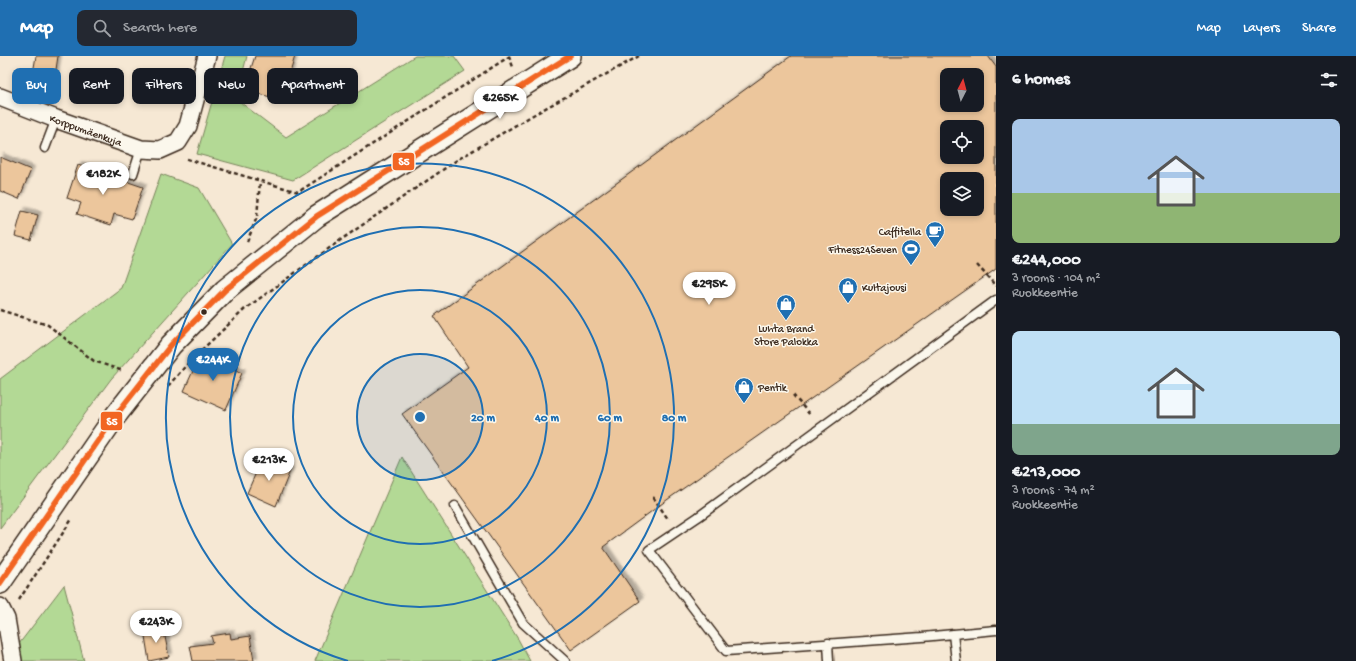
<!DOCTYPE html>
<html lang="en">
<head>
<meta charset="utf-8">
<style>
  :root { --surface:#171b24; --page:#242831; --text:#f1f3f6; --muted:#9ea1a6; --accent:#1f6fb2 }
  body { margin:0; font-family:"Gochi Hand",sans-serif; background:var(--page); color:var(--text); height:100vh; display:flex; flex-direction:column; font-size:15px; white-space:nowrap }
  * { box-sizing:border-box; margin:0 }
  p { font-size:13px; color:var(--muted) }
  .icon { flex:none; width:22px; height:22px; fill:none; stroke:currentColor; stroke-width:2; stroke-linecap:round; stroke-linejoin:round }
  .map { position:relative; flex:1; overflow:hidden }
  .side { display:flex; flex-direction:column; background:var(--surface); width:360px }
  .side>* { flex:none }
  .banner { position:absolute; left:12px; top:12px; width:380px; height:36px; display:flex; gap:8px }
  .needle { width:26px; rotate:6deg }
  .tools { position:absolute; left:940px; top:12px; display:grid; gap:8px }
  .tools a { display:grid; place-items:center; width:44px; height:44px; border-radius:8px; background:var(--surface); box-shadow:0 2px 6px #0003; font-size:20px }
  .price { position:absolute; translate:-50% -34px; padding:0 9px; border-radius:14px; background:#fff; color:#222; font-size:13px; line-height:26px; filter:drop-shadow(0 1px 2px #0008) }
  .price::after { content:''; position:absolute; left:50%; top:24px; width:12px; height:9px; margin-left:-6px; background:inherit; clip-path:polygon(0 0,100% 0,50% 100%) }
  .price.active { background:var(--accent); color:#fff }
  ul { padding:0; list-style:none }
  li { display:grid; align-content:center; gap:8px; height:212px; padding:0 16px }
  li span { display:grid; place-items:center; height:124px; border-radius:8px; color:#555 }
  li>.icon { margin-inline-start:auto }
  span .icon { width:72px; height:72px; fill:#fffc; stroke-width:1 }
  li b { font-size:17px }
  h2 { display:flex; justify-content:space-between; align-items:center; height:48px; padding:0 16px; font-size:17px }
  .tag { padding:0 14px; border-radius:8px; background:var(--surface); box-shadow:0 2px 6px #0003; font-size:14px; line-height:36px }
  .tag.active { background:var(--accent); color:#fff }
  header { display:flex; align-items:center; gap:24px; box-sizing:border-box; height:56px; padding:0 20px; background:var(--accent); color:#fff }
  header strong { font-size:19px }
  nav { display:flex; gap:22px; margin-inline-start:auto; font-size:14px }
  .search { width:280px; height:36px; background:var(--page); display:flex; align-items:center; gap:10px; box-sizing:border-box; padding:0 14px; border-radius:8px; color:var(--muted); font-size:15px }
  main { display:flex; flex:1; min-height:0 }
  .map>svg:first-child { display:block }
  .green { fill:#b3d995; stroke:#77825a }
  .building { fill:#ecc69c; stroke:#3b2a1e; fill-rule:evenodd; filter:url(#shadow) }
  .lines { fill:none; stroke-linecap:round; stroke-linejoin:round }
  .service-casing { stroke:#3b2a1e; stroke-width:11 }
  .minor-casing { stroke:#3b2a1e; stroke-width:20 }
  .tertiary-casing { stroke:#3b2a1e; stroke-width:24 }
  .path { stroke:#3b2a1e; stroke-width:2.5; stroke-dasharray:4 3; stroke-linecap:butt }
  .service { stroke:#fbf7ec; stroke-width:8 }
  .minor { stroke:#fbf7ec; stroke-width:17 }
  .tertiary { stroke:#fbf7ec; stroke-width:21 }
  .bus-1-casing { stroke:#fbf7ec; stroke-width:9 }
  .bus-1 { stroke:#f26522; stroke-width:6 }
  .ring { fill:none; stroke:#1f6fb2; stroke-width:2 }
  .bus-dot { fill:#3b2a1e; stroke:#fbf7ec; stroke-width:1.5 }
  .labels { text-anchor:middle; stroke-width:3; stroke-linejoin:round; paint-order:stroke }
  .street-label { font-size:11px; fill:#3b2a1e; stroke:#fbf7ec }
  .poi-label { font-size:11px; fill:#3b2a1e; stroke:#fbf7ec; text-anchor:end }
  .centre { fill:#1f6fb2; stroke:#fbf7ec; stroke-width:2 }
  .ring-label { font-size:12px; text-anchor:middle; font-weight:bold; fill:#1f6fb2; stroke:#fbf7ec; stroke-width:3; stroke-linejoin:round; paint-order:stroke }
  .line-badge { stroke:#fbf7ec; stroke-width:1.5 }
  .badge-label { font-size:11px; text-anchor:middle; font-weight:bold; fill:#fff }
</style>
</head>
<body>
<header>
<strong>Map</strong>
<div class="search"><svg class="icon" aria-label="search" viewBox="0 0 24 24"><circle cx="10" cy="10" r="6"/><path d="M15 15l6 6"/></svg>Search here</div>
<nav><a>Map</a><a>Layers</a><a>Share</a></nav>
</header>
<main>
<div class="map">
<svg width="996" height="605" viewBox="0 0 996 605">
  <defs>
    <filter id="shadow"><feDropShadow dx="3.5" dy="-3.5" stdDeviation="1" flood-color="#0004"/></filter>
  </defs>
  <rect width="100%" height="100%" fill="#f6e8d4"/>
  <filter id="ink" filterUnits="userSpaceOnUse"><feTurbulence type="fractalNoise" baseFrequency=".025" numOctaves="2"/><feDisplacementMap in="SourceGraphic" scale="8" xChannelSelector="R" yChannelSelector="G"/><feConvolveMatrix kernelMatrix="1 2 1 2 8 2 1 2 1" color-interpolation-filters="sRGB"/></filter>
  <g filter="url(#ink)">
    <path class="green" d="M225 0H247L236 43 286 81 415 0H454L465 15 293 124 197 98Z
      M161 118 199 132 232 188 111 323 0 472V323L121 232Z
      M402 401 518 583 530 605H315Z
      M64 529 84 605H6Z"/>
    <path class="building" d="M36 0H58L54 27 32 23Z
      M255 0H295L282 44 244 34Z
      M791 0H988L996 11V213L671 441 603 491 640 545 571 594 402 358 468 311 434 260ZM947 19H977V49H947ZM947 71H977V101H947ZM947 123H977V153H947Z
      M0 101 31 114 19 143 0 135Z
      M78 109 143 131 132 163 114 158 111 169 77 158 81 147 67 142Z
      M22 155 38 159 31 184 15 180Z
      M201 297 242 317 226 354 184 335Z
      M262 403 290 415 276 450 247 437Z
      M163 571 169 601 149 605 144 574Z
      M230 577 231 583 250 580 254 605H193L190 590 213 587 211 580Z"/>
    <g class="lines">
      <defs>
        <path id="service" d="M45 92 56 63
          M133 118 141 93
          M996 244 698 461 649 494 726 595 922 581 996 574
          M455 450 523 567 565 605
          M953 578 956 605
          M828 587 829 605"/>
        <g id="minor">
          <path id="s1" d="M0 41 56 63 141 93 160 94 178 86 188 70 207 0"/>
          <path d="M0 551 6 563 13 605"/>
        </g>
        <path id="tertiary" d="M0 527 116 359 171 289 225 234 317 160 570 0"/>
      </defs>
      <use href="#service" class="service-casing"/>
      <use href="#minor" class="minor-casing"/>
      <use href="#tertiary" class="tertiary-casing"/>
      <path class="path" d="M509 0 513 11
        M187 103 298 136 510 0
        M247 186 257 161 260 125
        M977 209 996 230
        M0 254 48 269 94 305 123 315
        M168 330 191 304 245 253 342 183 457 104 533 59 639 0
        M793 339 811 360
        M653 441 668 463 669 462
        M19 544 72 463"/>
      <use href="#service" class="service"/>
      <use href="#minor" class="minor"/>
      <use href="#tertiary" class="tertiary"/>
      <defs>
        <path id="bus-1" d="M0 527 116 359 171 289 225 234 317 160 570 0"/>
      </defs>
      <use href="#bus-1" class="bus-1-casing"/>
      <use href="#bus-1" class="bus-1"/>
    </g>
  </g>
  <circle cx="420" cy="361" r="63" fill="#1f6fb2" fill-opacity=".12"/>
  <g class="ring">
    <circle cx="420" cy="361" r="63"/>
    <circle cx="420" cy="361" r="127"/>
    <circle cx="420" cy="361" r="190"/>
    <path d="M348 605A254 254 0 1 1 492 605"/>
  </g>
  <defs>
    <symbol id="cafe-pin" viewBox="-11 -11 22 30"><path d="M0 17L-7.5 6A9.5 9.5 0 1 1 7.5 6Z" fill="#1f6fb2" stroke="#fbf7ec"/><path d="M-5.5-4.5H6V0H3Q3 3.5 0 3.5H-2.5Q-5.5 3.5-5.5 0ZM3-3.2v2h1.7v-2ZM-6 4.5H4V6H-6Z" fill="#fff"/></symbol>
    <symbol id="stadium-pin" viewBox="-11 -11 22 30"><path d="M0 17L-7.5 6A9.5 9.5 0 1 1 7.5 6Z" fill="#1f6fb2" stroke="#fbf7ec"/><path d="M0-5a6.5 5 0 1 0 0 10a6.5 5 0 1 0 0-10ZM-3.5-1.8h7v3.6h-7Z" fill="#fff"/></symbol>
    <symbol id="shop-pin" viewBox="-11 -11 22 30"><path d="M0 17L-7.5 6A9.5 9.5 0 1 1 7.5 6Z" fill="#1f6fb2" stroke="#fbf7ec"/><path d="M-5-2.5h2.3a2.7 3.5 0 0 1 5.4 0H5L5.5 6h-11ZM-1.5-2.5h3a1.5 2.3 0 0 0-3 0Z" fill="#fff"/></symbol>
  </defs>
  <g fill-rule="evenodd">
    <use href="#cafe-pin" x="924" y="164" width="22" height="30"/>
    <use href="#stadium-pin" x="900" y="182" width="22" height="30"/>
    <use href="#shop-pin" x="837" y="220" width="22" height="30"/>
    <use href="#shop-pin" x="775" y="237" width="22" height="30"/>
    <use href="#shop-pin" x="733" y="320" width="22" height="30"/>
  </g>
  <circle class="bus-dot" cx="204" cy="256" r="3.5"/>
  <g class="labels">
    <g class="street-label">
      <text dy="4" stroke="none"><textPath href="#s1" startOffset="92">Korppumäenkuja</textPath></text>
    </g>
    <g class="poi-label">
      <text x="921" y="179">Caffitella</text>
      <text x="897" y="197">Fitness24Seven</text>
      <text x="862" y="235" text-anchor="start">Kultajousi</text>
      <text x="786" y="276" text-anchor="middle">Luhta Brand<tspan x="786" dy="13">Store Palokka</tspan></text>
      <text x="758" y="335" text-anchor="start">Pentik</text>
    </g>
  </g>
  <circle cx="420" cy="361" r="6" class="centre"/>
  <g class="ring-label">
    <text x="483" y="365">20 m</text>
    <text x="547" y="365">40 m</text>
    <text x="610" y="365">60 m</text>
    <text x="674" y="365">80 m</text>
  </g>
  <g class="line-badge">
    <rect x="392" y="96" width="23" height="19" rx="4" fill="#f26522"/>
    <rect x="100" y="355" width="23" height="20" rx="4" fill="#f26522"/>
  </g>
  <g class="badge-label">
    <text x="404" y="109">S5</text>
    <text x="112" y="369">S5</text>
  </g>
</svg>
<div class="tools">
<a><svg class="needle" viewBox="-14 -14 28 28"><path d="M0-13l5 13h-10z" fill="#e53935"/><path d="M0 13l5-13h-10z" fill="#9ea1a6"/></svg></a>
<a><svg class="icon" aria-label="locate" viewBox="0 0 24 24"><circle cx="12" cy="12" r="6"/><path d="M12 2v4M12 18v4M2 12h4M18 12h4"/></svg></a>
<a><svg class="icon" aria-label="layers" viewBox="0 0 24 24"><path d="M12 4l9 5-9 5-9-5zM3 14l9 5 9-5"/></svg></a>
</div>
<b class="price" style="left:500px;top:64px">€265K</b>
<b class="price" style="left:103px;top:140px">€182K</b>
<b class="price" style="left:709px;top:250px">€295K</b>
<b class="price active" style="left:213px;top:326px">€244K</b>
<b class="price" style="left:269px;top:426px">€213K</b>
<b class="price" style="left:156px;top:588px">€243K</b>
<div class="banner">
<a class="tag active">Buy</a>
<a class="tag">Rent</a>
<a class="tag">Filters</a>
<a class="tag">New</a>
<a class="tag">Apartment</a>
</div>
</div>
<section class="side">
<h2>6 homes<svg class="icon" aria-label="filters" viewBox="0 0 24 24"><path d="M4 7h16M4 17h16"/><circle cx="9" cy="7" r="2"/><circle cx="15" cy="17" r="2"/></svg></h2>
<ul>
<li><span style="background:linear-gradient(#a9c7e8 60%,#8fb573 0)"><svg class="icon" aria-label="home" viewBox="0 0 24 24"><path d="M3 11l9-7 9 7M6 9v11h12V9"/></svg></span><div><b>€244,000</b><p>3 rooms · 104 m²</p><p>Ruokkeentie</p></div></li>
<li><span style="background:linear-gradient(#bfe0f5 75%,#7fa58c 0)"><svg class="icon" aria-label="home" viewBox="0 0 24 24"><path d="M3 11l9-7 9 7M6 9v11h12V9"/></svg></span><div><b>€213,000</b><p>3 rooms · 74 m²</p><p>Ruokkeentie</p></div></li>
</ul>
</section>
</main>
</body>
</html>
